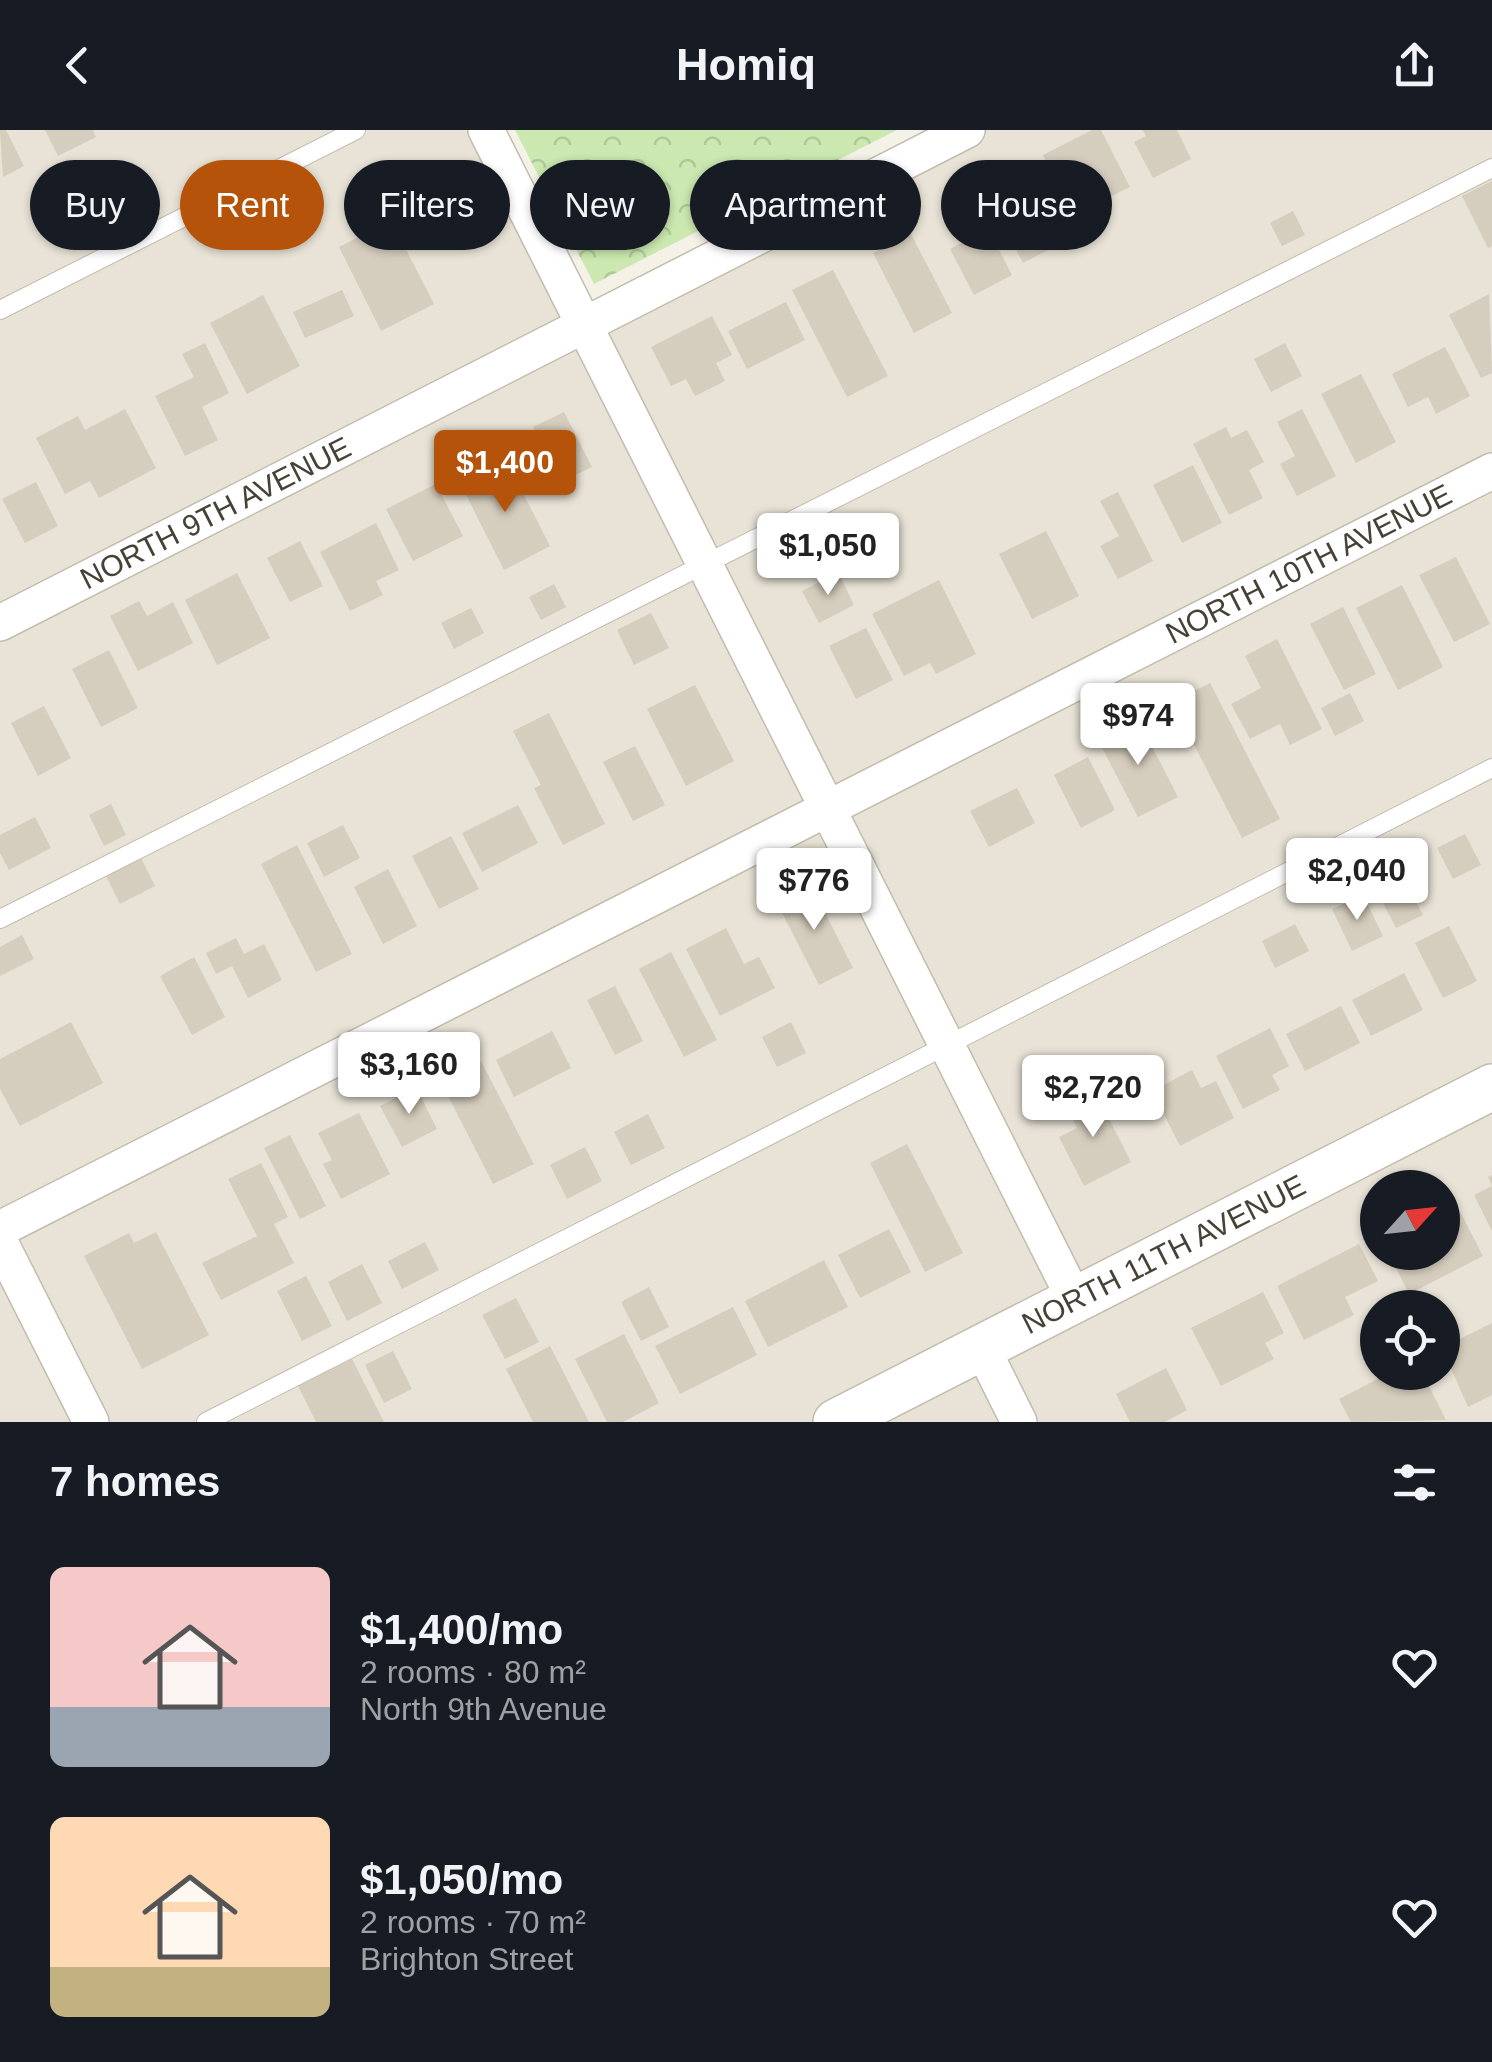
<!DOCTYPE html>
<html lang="en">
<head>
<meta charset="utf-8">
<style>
  :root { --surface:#171b24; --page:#20242c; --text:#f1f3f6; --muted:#9ea1a6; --accent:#b45309 }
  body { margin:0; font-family:Helvetica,sans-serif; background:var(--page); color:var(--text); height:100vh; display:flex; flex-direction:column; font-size:38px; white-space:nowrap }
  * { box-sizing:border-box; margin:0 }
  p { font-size:32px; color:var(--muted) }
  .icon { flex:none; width:55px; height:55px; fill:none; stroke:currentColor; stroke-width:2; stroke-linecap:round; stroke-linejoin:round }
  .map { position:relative; height:1292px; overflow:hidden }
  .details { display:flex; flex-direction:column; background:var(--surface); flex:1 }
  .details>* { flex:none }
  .banner { position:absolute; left:30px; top:30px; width:1432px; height:90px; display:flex; gap:20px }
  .needle { width:65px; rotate:63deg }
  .tools { position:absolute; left:1360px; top:1040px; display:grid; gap:20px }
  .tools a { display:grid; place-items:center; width:100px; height:100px; border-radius:50%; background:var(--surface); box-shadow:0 2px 8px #0004; font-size:50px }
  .price { position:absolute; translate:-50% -85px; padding:0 22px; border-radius:10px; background:#fff; color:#222; font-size:32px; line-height:65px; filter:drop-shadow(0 2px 5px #0008) }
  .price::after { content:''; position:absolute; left:50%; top:60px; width:30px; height:22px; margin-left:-15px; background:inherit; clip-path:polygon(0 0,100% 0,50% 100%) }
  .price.active { background:var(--accent); color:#fff }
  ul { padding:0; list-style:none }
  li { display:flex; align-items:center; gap:30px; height:250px; padding:0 50px }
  li span { display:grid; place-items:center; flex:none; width:280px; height:200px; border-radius:15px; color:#555 }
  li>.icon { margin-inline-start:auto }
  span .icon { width:120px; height:120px; fill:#fffc; stroke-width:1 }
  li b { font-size:42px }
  h2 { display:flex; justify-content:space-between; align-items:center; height:120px; padding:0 50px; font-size:42px }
  .pill { padding:0 35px; border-radius:45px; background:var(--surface); box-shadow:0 2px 8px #0004; font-size:35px; line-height:90px }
  .pill.active { background:var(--accent); color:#fff }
  header { display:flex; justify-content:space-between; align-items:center; height:130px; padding:0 50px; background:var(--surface); font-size:45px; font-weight:600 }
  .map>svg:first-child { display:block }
  .residential { fill:#e8e3d6; fill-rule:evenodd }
  .park { fill:url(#park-crowns) }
  .building { fill:#d5cdbd }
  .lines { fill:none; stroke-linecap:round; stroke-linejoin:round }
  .service-casing { stroke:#c2bcad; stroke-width:20 }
  .minor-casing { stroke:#c2bcad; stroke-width:38 }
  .tertiary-casing { stroke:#c2bcad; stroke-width:48 }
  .service { stroke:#fff; stroke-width:18 }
  .minor { stroke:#fff; stroke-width:35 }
  .tertiary { stroke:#fff; stroke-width:45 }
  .labels { text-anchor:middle; stroke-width:9; stroke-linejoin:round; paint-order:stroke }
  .street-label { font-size:30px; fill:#474136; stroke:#fff }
</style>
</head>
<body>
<header><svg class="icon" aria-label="back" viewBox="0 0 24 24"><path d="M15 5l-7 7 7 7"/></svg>Homiq<svg class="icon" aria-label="share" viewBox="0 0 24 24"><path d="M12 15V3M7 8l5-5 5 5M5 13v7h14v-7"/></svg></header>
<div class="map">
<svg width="1492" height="1292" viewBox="0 0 1492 1292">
  <defs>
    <pattern id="park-crowns" width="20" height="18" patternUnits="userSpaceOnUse" patternTransform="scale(2.5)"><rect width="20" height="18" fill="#cbe8b0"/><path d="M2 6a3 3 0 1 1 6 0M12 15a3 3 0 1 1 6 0" fill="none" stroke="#b0c898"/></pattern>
  </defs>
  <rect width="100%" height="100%" fill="#f4f1e7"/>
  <path class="residential" d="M0 0H486L585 195 924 0H1492V1292H0ZM1378 1058H1442V1122H1378ZM1378 1178H1442V1242H1378Z"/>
  <path class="park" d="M515 0H897L594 154Z"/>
  <path class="building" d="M0 0H6L24 36 3 47Z
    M45 0H93L96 7 58 26Z
    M1092 0H1101L1130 57 1073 85 1043 25Z
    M1143 0H1177L1191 29 1153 48 1134 12 1146 6Z
    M1492 51V116L1488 118 1462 66Z
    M1027 53 1058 115 1023 133 991 71Z
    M1293 81 1305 105 1282 116 1270 93Z
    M391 90 434 174 381 201 339 117Z
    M988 99 1012 145 974 165 950 119Z
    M911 104 952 183 914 203 873 123Z
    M833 140 888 246 847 267 792 160Z
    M342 160 354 186 305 208 293 182Z
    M1489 164 1492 243 1481 248 1449 185Z
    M263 165 300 236 247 264 210 193Z
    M786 172 805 210 747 239 728 201Z
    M712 186 732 225 716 233 725 251 695 266 686 249 671 256 651 217Z
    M205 213 229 263 202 277 218 310 185 326 155 266 194 247 182 224Z
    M1285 213 1302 246 1271 262 1254 229Z
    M1445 217 1470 266 1436 284 1428 267 1408 277 1392 244Z
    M1361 244 1396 312 1356 333 1321 264Z
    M125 279 156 338 99 368 90 351 65 364 36 308 78 286 85 300Z
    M1302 279 1336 346 1297 366 1280 334 1295 326 1277 292Z
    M564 282 592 337 561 352 533 297Z
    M1226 297 1231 308 1247 300 1264 332 1249 340 1263 368 1229 385 1193 314Z
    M506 330 550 416 504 440 460 353Z
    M1193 335 1222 393 1182 413 1153 355Z
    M36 352 58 396 25 413 2 369Z
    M436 354 463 406 413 431 386 379Z
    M1118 362 1153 431 1118 449 1100 416 1119 406 1100 371Z
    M376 393 399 440 376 451 383 465 350 481 320 422Z
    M1046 401 1079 466 1032 489 999 424Z
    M300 411 323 456 290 472 267 428Z
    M1456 427 1490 494 1454 512 1419 445Z
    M838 442 854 475 819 493 802 461Z
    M237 443 270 508 217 535 185 470Z
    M939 450 976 524 936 544 930 533 904 546 872 484Z
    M554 454 566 477 541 490 529 467Z
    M1402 455 1443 537 1398 560 1356 478Z
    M139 471 147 486 173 472 193 513 138 541 110 486Z
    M1343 477 1376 544 1344 560 1310 494Z
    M471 478 484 503 454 519 441 493Z
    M651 483 669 518 634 535 617 500Z
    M866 498 893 550 856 569 829 516Z
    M1277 509 1322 599 1290 615 1280 594 1250 609 1231 574 1261 558 1245 526Z
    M109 520 138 578 101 597 72 539Z
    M1210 553 1280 689 1242 708 1172 572Z
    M695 555 734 631 686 656 647 579Z
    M1350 563 1364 591 1335 606 1321 578Z
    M44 576 71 628 38 646 11 593Z
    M549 583 605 694 563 715 534 658 541 655 513 601Z
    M1138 589 1178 667 1138 687 1098 610Z
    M635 616 665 675 633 691 603 632Z
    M1088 627 1115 680 1081 698 1054 645Z
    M1017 658 1035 693 989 717 970 681Z
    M111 674 126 705 104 716 89 685Z
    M518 675 538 713 482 742 462 703Z
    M35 687 51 718 9 740 0 723V705Z
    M343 695 360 728 324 747 307 713Z
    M1465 704 1481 735 1453 749 1437 718Z
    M451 706 479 759 439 779 412 726Z
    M297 715 352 824 316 842 261 734Z
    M140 726 155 756 120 774 105 744Z
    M388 739 417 796 383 814 354 757Z
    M809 751 853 838 819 855 775 769Z
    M1409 757 1423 785 1396 798 1382 771Z
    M1363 765 1383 806 1352 821 1332 779Z
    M1295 794 1309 821 1275 838 1262 811Z
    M1449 796 1477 851 1443 868 1415 813Z
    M726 798 744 834 759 827 775 858 720 886 686 819Z
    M22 805 34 829 0 846V817Z
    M236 808 244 824 264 814 282 850 248 868 232 836 216 844 206 823Z
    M671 822 717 910 684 927 639 839Z
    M194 827 225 887 192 905 160 846Z
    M1404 843 1423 880 1371 906 1352 870Z
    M615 856 643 911 615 925 587 870Z
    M1341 876 1360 913 1305 941 1286 904Z
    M71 892 103 953 20 996 0 959V929Z
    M791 892 806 923 777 937 762 907Z
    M1270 898 1289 936 1272 945 1280 960 1243 979 1216 926Z
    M552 901 571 938 514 967 496 930Z
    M481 931 534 1034 493 1054 441 952Z
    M1192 940 1201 958 1216 951 1234 988 1180 1016 1152 961Z
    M416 957 437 999 402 1017 380 976Z
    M1094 959 1131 1032 1084 1056 1059 1007 1077 998 1065 974Z
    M359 983 390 1044 341 1069 323 1034 332 1030 318 1003Z
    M648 984 665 1018 631 1035 614 1002Z
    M290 1005 326 1076 300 1089 264 1018Z
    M907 1014 963 1123 925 1142 870 1033Z
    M585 1017 602 1051 567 1069 550 1035Z
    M261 1033 288 1087 274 1094 294 1133 221 1170 202 1133 257 1106 228 1049Z
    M1492 1045V1101L1474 1065 1492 1056 1488 1047Z
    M1453 1068 1483 1126 1409 1164 1388 1122H1442V1074Z
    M889 1099 911 1142 860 1168 838 1125Z
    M156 1102 209 1205 142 1239 84 1126 129 1103 134 1113Z
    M425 1112 439 1140 402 1159 388 1131Z
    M1359 1114 1378 1151 1345 1167 1354 1185 1304 1210 1277 1156Z
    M824 1130 848 1177 768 1217 745 1171Z
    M362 1134 382 1173 347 1191 328 1152Z
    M306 1146 332 1196 302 1211 277 1161Z
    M649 1157 669 1197 641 1211 621 1172Z
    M1263 1162 1284 1203 1265 1213 1274 1229 1221 1256 1191 1198Z
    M516 1168 539 1212 505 1229 482 1185Z
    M733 1177 757 1225 680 1264 655 1216Z
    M1492 1193V1265L1468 1277 1442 1218Z
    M624 1204 659 1273 623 1292H607L575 1229Z
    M550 1216 589 1292H533L506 1239Z
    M393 1221 412 1259 384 1273 365 1235Z
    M352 1229 384 1292H316L298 1256Z
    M1166 1238 1187 1280 1165 1292H1130L1116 1264Z
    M1391 1242H1422L1446 1290 1351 1292 1339 1269Z"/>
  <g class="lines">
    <defs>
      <path id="service" d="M0 180 356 0
        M0 789 1492 38
        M206 1292 1492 638"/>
      <g id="minor">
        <path d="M486 0 1075 1170"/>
        <path id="s1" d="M0 493 967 0"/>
        <path id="s2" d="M0 1099 1492 341"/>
        <path d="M0 1112 91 1292"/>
        <path d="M982 1218 1019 1292"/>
      </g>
      <g id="tertiary">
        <path id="s3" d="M836 1292 1492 957"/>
      </g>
    </defs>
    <use href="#service" class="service-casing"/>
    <use href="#minor" class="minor-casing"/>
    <use href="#tertiary" class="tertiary-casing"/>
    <use href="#service" class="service"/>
    <use href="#minor" class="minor"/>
    <use href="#tertiary" class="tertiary"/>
  </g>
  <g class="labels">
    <g class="street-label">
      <text dy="10" stroke="none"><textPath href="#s1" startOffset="242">NORTH 9TH AVENUE</textPath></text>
      <text dy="10" stroke="none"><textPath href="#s2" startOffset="1468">NORTH 10TH AVENUE</textPath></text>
      <text dy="10" stroke="none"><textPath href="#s3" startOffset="368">NORTH 11TH AVENUE</textPath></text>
    </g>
  </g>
</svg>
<div class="tools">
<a><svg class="needle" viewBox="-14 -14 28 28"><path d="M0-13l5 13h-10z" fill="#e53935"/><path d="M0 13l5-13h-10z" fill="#9ea1a6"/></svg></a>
<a><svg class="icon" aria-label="locate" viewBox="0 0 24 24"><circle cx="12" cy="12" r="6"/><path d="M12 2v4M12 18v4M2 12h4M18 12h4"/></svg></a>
</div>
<b class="price active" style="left:505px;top:385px">$1,400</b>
<b class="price" style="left:828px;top:468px">$1,050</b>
<b class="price" style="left:1138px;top:638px">$974</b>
<b class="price" style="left:1357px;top:793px">$2,040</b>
<b class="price" style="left:814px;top:803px">$776</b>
<b class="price" style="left:409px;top:987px">$3,160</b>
<b class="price" style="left:1093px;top:1010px">$2,720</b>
<div class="banner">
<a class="pill">Buy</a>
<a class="pill active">Rent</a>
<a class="pill">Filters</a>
<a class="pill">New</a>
<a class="pill">Apartment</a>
<a class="pill">House</a>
</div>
</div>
<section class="details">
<h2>7 homes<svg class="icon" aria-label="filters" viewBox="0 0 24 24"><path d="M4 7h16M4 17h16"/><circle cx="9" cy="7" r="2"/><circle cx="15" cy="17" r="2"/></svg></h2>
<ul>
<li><span style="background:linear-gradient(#f6c9c9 70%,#9aa5b1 0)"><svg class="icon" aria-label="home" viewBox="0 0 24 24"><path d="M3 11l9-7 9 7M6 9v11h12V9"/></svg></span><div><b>$1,400/mo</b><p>2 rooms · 80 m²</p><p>North 9th Avenue</p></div><svg class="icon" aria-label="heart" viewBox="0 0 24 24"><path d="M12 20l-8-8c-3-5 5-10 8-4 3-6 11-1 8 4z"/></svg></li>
<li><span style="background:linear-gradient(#ffd9b3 75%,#c2b280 0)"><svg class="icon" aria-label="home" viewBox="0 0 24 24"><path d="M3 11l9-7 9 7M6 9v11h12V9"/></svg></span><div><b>$1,050/mo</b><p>2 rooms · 70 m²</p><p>Brighton Street</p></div><svg class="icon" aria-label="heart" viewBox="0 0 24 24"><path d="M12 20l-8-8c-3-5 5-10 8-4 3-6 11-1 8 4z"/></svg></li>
</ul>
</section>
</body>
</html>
